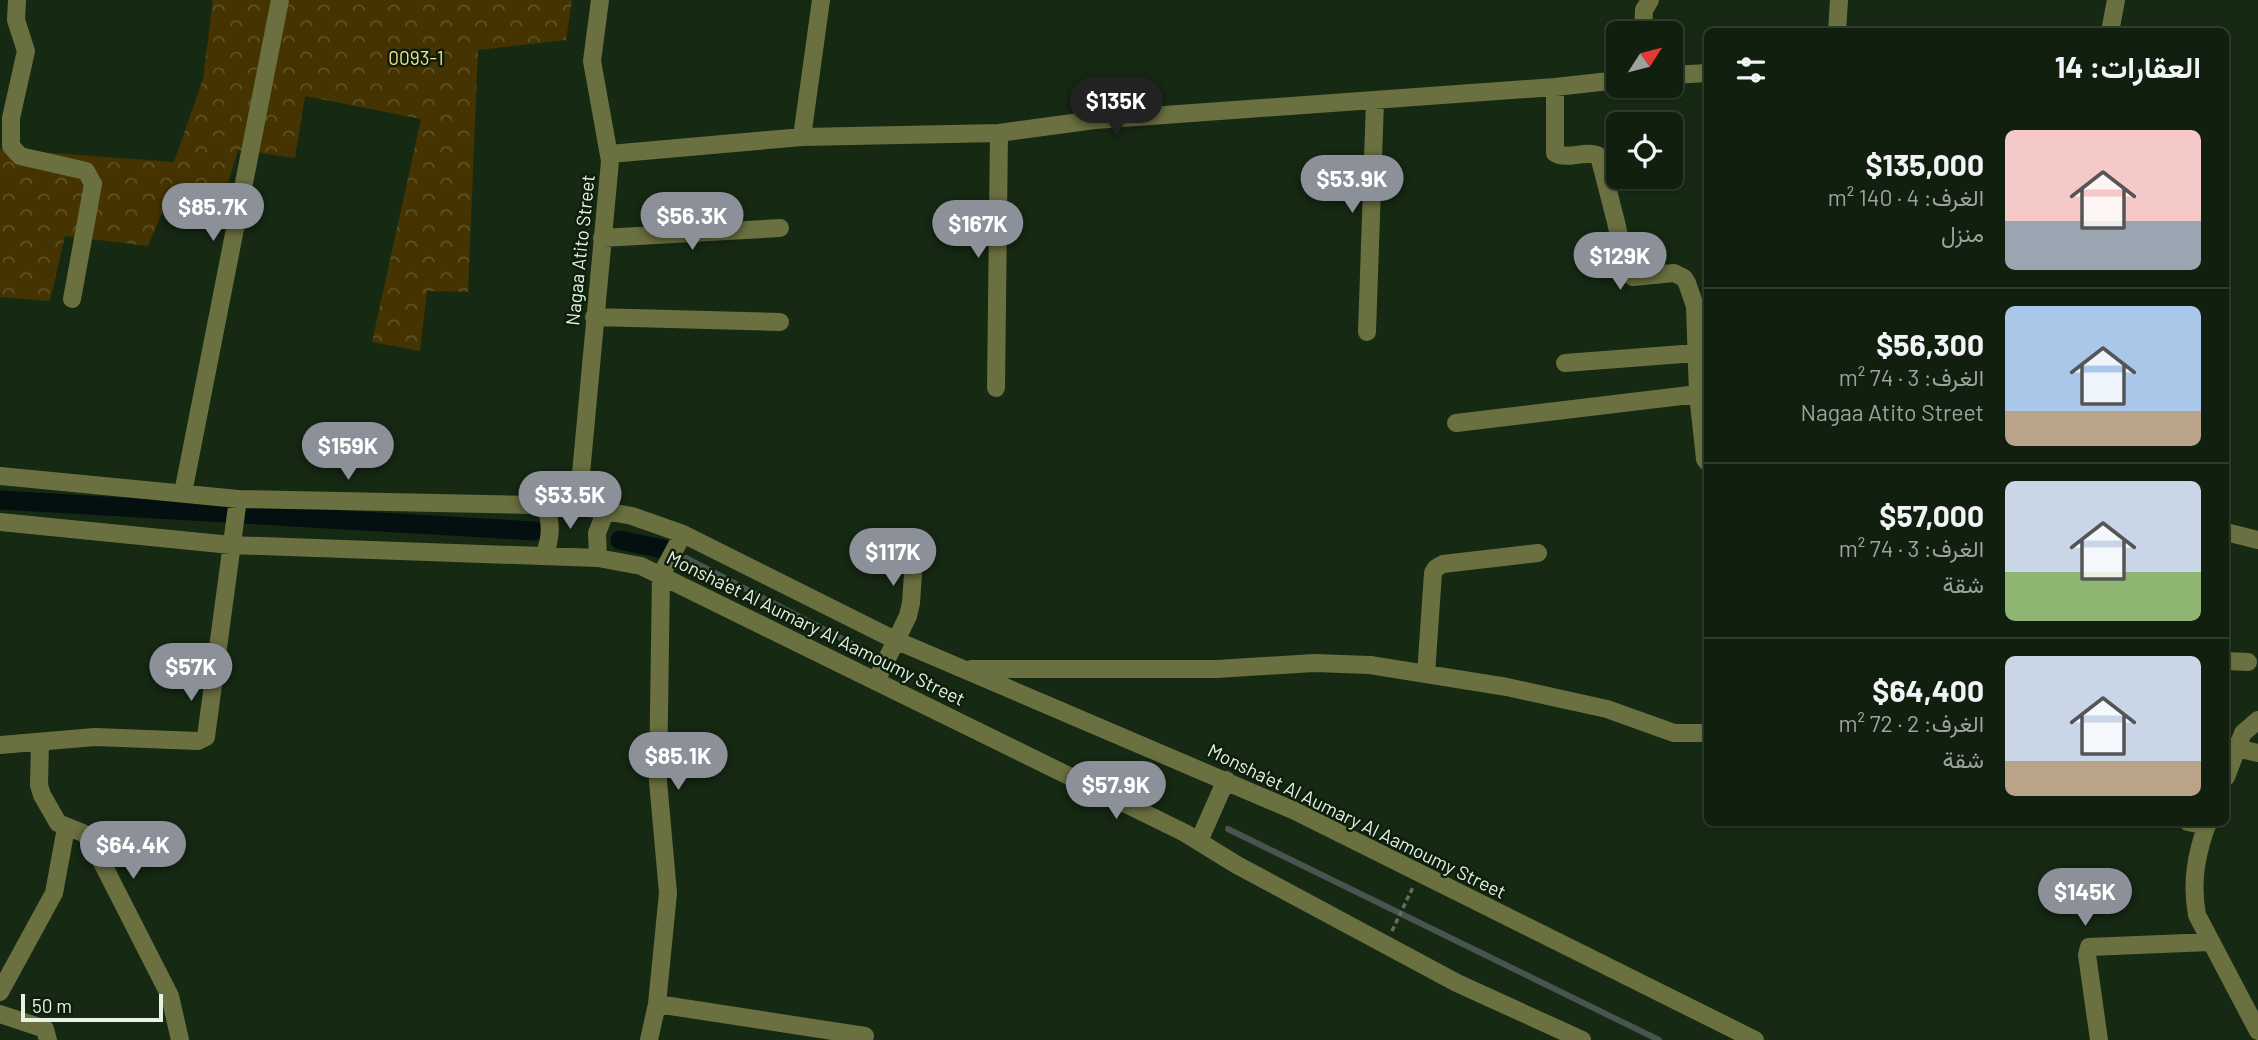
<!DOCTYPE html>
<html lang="ar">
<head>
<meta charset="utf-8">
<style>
  :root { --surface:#101f0e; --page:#192717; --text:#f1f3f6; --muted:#9ca29e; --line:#303d2e; --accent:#8c9099 }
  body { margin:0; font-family:Barlow,Vazirmatn,sans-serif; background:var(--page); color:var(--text); direction:rtl; height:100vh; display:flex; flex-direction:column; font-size:26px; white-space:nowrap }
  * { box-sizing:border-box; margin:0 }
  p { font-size:23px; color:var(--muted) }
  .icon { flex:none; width:38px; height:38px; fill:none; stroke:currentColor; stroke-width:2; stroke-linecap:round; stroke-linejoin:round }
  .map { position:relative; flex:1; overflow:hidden; direction:ltr }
  .side { position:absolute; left:1704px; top:28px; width:525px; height:798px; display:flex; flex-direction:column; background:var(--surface); border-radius:10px; box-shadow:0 2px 5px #0004,0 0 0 2px var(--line); direction:rtl }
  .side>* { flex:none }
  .needle { width:46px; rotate:54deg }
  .fabs { position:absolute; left:1606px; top:21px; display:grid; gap:14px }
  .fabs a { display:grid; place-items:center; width:77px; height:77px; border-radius:10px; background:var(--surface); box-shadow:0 2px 5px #0004,0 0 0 2px var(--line); font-size:35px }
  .scale { position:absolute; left:21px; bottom:18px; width:142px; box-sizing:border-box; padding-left:7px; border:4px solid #e6f3e4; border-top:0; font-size:19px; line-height:24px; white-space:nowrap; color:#e6f3e4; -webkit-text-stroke:5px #0d1f0a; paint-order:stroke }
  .price { position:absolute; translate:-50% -60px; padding:0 16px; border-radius:24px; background:var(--accent); color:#fff; font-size:23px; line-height:46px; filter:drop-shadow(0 2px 4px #0008) }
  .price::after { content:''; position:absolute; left:50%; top:42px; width:21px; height:16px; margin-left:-10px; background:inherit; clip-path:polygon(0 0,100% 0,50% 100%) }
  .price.active { background:#222; color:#fff }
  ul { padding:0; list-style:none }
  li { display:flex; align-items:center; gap:21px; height:175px; padding:0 28px }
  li+li { border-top:2px solid var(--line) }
  li span { display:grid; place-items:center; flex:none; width:196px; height:140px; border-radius:10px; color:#555 }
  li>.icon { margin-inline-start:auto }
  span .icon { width:84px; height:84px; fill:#fffc; stroke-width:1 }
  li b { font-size:30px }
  h2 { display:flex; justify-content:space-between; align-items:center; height:84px; padding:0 28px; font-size:30px }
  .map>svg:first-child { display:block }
  .forest { fill:url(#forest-crowns) }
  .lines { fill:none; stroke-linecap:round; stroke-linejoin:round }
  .stream { stroke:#48544f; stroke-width:6 }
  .canal { stroke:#04100f; stroke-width:19 }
  .path { stroke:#5f705d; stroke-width:3.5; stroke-dasharray:5 3.5; stroke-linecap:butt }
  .minor { stroke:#6b7040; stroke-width:18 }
  .labels { text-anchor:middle; stroke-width:5; stroke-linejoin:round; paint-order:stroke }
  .park-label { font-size:19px; fill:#fddd94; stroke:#0d1f0a }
  .street-label { font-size:19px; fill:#e6f3e4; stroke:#0d1f0a }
</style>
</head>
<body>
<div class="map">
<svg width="2258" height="1040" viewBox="0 0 2258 1040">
  <defs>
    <pattern id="forest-crowns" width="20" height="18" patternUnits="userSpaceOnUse" patternTransform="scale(1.75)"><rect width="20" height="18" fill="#453402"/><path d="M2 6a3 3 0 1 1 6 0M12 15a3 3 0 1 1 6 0" fill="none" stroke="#605227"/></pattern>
  </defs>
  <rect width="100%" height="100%" fill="#162913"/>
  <path class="forest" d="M213 0H572L566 40 478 50 468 292 427 291 420 351 372 342 421 119 305 96 295 158 238 150 219 213 166 202 148 246 65 236 50 301 0 297V149L174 162 203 79Z"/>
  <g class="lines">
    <path class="stream" d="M686 558 879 658
      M1228 829 1659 1040"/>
    <path class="canal" d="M0 500 535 531
      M620 540 667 550"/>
    <path class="path" d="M1392 931 1413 887"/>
    <path class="minor" d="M17 0 16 20 26 51 11 118V146L20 156 86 171 93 184 72 299
      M1837 32 1839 0
      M2110 32 2116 0
      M1643 33 1644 10 1650 0
      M1671 75 1708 73
      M1555 87V153C1568 161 1585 149 1599 156L1616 222 1627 273 1633 277 1674 273 1684 278 1687 283 1695 306 1698 394 1705 459 1708 463
      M802 137 821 0
      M610 154 802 137 999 133 1095 120 1555 87 1619 80
      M602 238 780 228
      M594 317 780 322
      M1367 332 1375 101
      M1565 363 1696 353
      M996 388 999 133
      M1456 423 1698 394
      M0 476 238 499 578 506 632 516 683 534 895 640 1295 811 1755 1040
      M183 493 280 0
      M578 506 610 161 592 61 600 0
      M0 522 231 545 598 558 641 566 1185 833 1237 865 1457 983 1582 1040
      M2226 532 2258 540
      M544 556C551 538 552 524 545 505
      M598 558 597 533 606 510
      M2226 661 2248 662
      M971 669H1217L1314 663 1370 665 1507 687 1607 709 1674 733H1708
      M1426 674 1433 573 1436 568 1443 564 1538 553
      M876 681 908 616 911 603 915 545
      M40 742 39 785 42 795 58 823 83 833 90 839 170 996 180 1040
      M0 745 95 737 198 741 206 737 238 499
      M2227 746 2258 753
      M2226 777 2243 733 2258 720
      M2188 822 2207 826
      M2208 822C2196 854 2191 882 2197 915L2258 1031
      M1199 841 1226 780
      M0 992 54 893 66 828
      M657 1004 865 1036
      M0 1014 45 1029 48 1040
      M649 1040 657 1004 668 893 658 781 661 575 683 534
      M2099 1040 2087 955 2089 947 2210 942"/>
  </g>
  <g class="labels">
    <g class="park-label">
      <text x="416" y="65">0093-1</text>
    </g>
    <g class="street-label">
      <text transform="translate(580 250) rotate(-84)" y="7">Nagaa Atito Street</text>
      <text transform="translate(816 628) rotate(26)" y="7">Monsha'et Al Aumary Al Aamoumy Street</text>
      <text transform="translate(1357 821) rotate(26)" y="7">Monsha'et Al Aumary Al Aamoumy Street</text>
    </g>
  </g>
</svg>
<div class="fabs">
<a><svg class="needle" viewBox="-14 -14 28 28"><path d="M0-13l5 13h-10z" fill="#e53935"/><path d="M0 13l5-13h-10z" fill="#9ca29e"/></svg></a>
<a><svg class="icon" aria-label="locate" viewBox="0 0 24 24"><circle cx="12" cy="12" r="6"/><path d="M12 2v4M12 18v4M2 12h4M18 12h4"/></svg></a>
</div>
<div class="scale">50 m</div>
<b class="price active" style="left:1116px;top:137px">$135K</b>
<b class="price" style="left:1352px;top:215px">$53.9K</b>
<b class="price" style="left:213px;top:243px">$85.7K</b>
<b class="price" style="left:692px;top:252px">$56.3K</b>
<b class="price" style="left:978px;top:260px">$167K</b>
<b class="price" style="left:1620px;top:292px">$129K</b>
<b class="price" style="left:348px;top:482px">$159K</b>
<b class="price" style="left:570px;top:531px">$53.5K</b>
<b class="price" style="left:893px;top:588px">$117K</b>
<b class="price" style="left:191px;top:703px">$57K</b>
<b class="price" style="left:678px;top:792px">$85.1K</b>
<b class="price" style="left:1116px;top:821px">$57.9K</b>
<b class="price" style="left:133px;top:881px">$64.4K</b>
<b class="price" style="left:2085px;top:928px">$145K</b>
<section class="side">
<h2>العقارات: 14<svg class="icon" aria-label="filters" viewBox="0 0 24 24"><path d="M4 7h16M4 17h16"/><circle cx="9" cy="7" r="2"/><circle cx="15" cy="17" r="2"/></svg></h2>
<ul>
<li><span style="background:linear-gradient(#f6c9c9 65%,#9aa5b1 0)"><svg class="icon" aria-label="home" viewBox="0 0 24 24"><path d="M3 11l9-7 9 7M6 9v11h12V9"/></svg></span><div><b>$135,000</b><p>الغرف: 4 · 140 m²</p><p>منزل</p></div></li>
<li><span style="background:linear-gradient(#a9c7e8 75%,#b9a48a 0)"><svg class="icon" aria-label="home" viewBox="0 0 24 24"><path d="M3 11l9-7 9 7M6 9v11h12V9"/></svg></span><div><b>$56,300</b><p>الغرف: 3 · 74 m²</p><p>Nagaa Atito Street</p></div></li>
<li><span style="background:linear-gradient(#c9d6e8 65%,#8fb573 0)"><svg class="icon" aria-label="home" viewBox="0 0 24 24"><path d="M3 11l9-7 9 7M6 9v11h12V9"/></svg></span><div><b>$57,000</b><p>الغرف: 3 · 74 m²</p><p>شقة</p></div></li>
<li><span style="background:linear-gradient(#c9d6e8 75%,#b9a48a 0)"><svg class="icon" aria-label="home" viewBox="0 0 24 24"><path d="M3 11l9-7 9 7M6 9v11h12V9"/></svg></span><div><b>$64,400</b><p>الغرف: 2 · 72 m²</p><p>شقة</p></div></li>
</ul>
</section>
</div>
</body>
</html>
